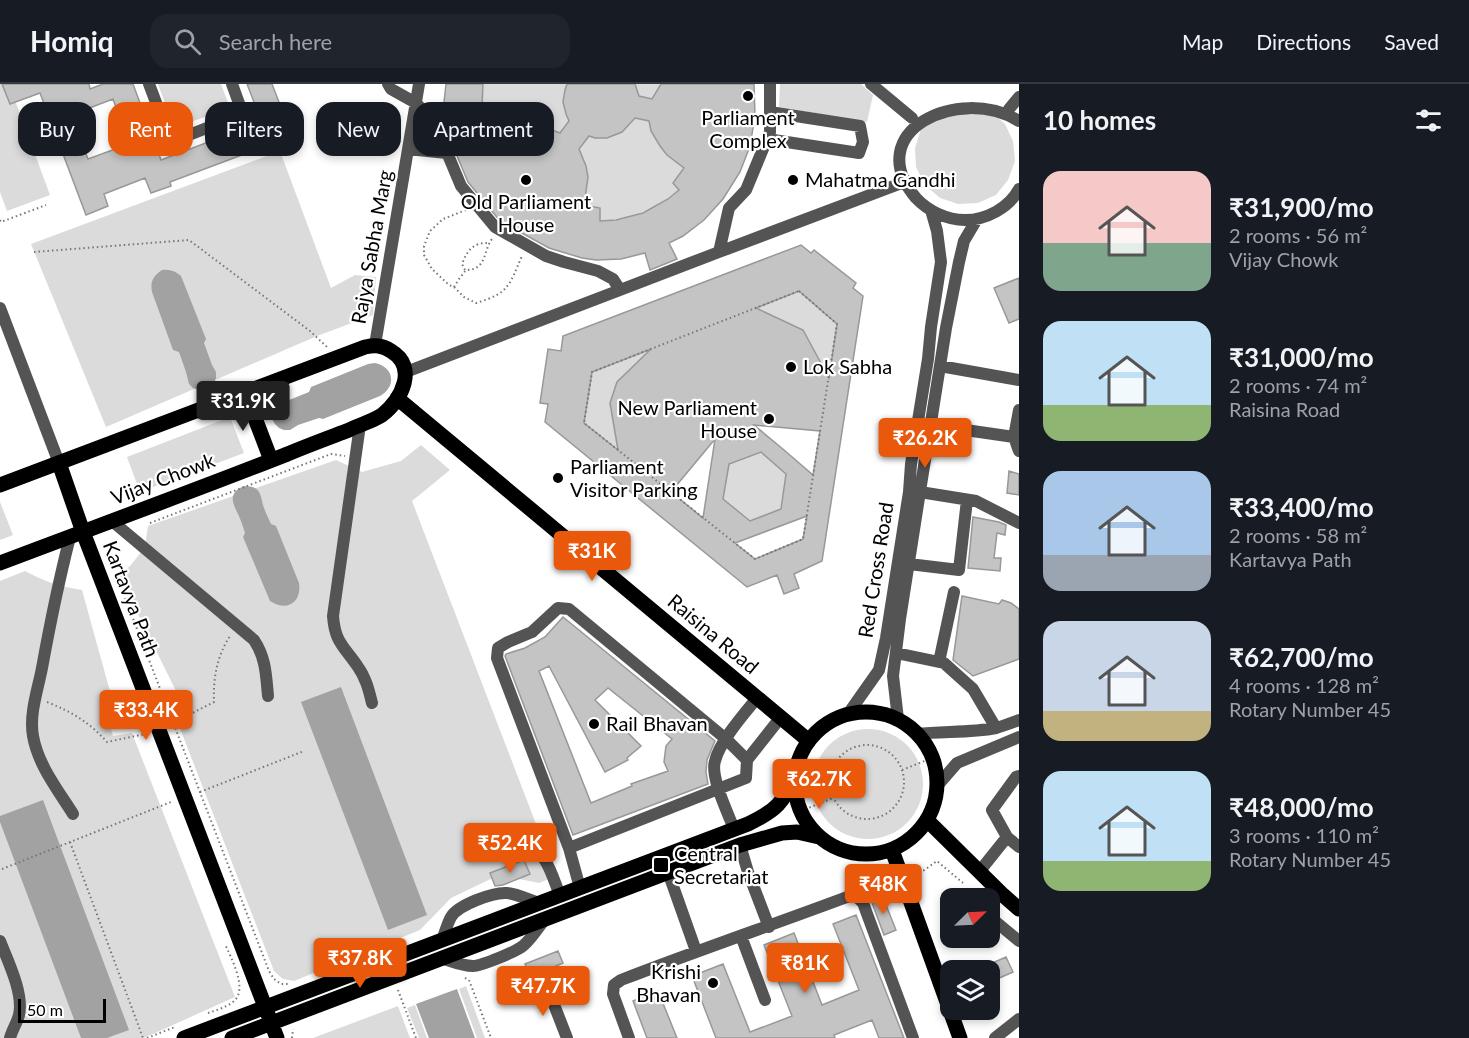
<!DOCTYPE html>
<html lang="en">
<head>
<meta charset="utf-8">
<style>
  :root { --surface:#171b24; --page:#20242c; --text:#f1f3f6; --muted:#9ea1a6; --line:#363941; --accent:#ea580c }
  body { margin:0; font-family:Lato,sans-serif; background:var(--page); color:var(--text); height:100vh; display:flex; flex-direction:column; font-size:22px; white-space:nowrap }
  * { box-sizing:border-box; margin:0 }
  p { font-size:20px; color:var(--muted) }
  .icon { flex:none; width:33px; height:33px; fill:none; stroke:currentColor; stroke-width:2; stroke-linecap:round; stroke-linejoin:round }
  .map { position:relative; flex:1; overflow:hidden }
  .drawer { display:flex; flex-direction:column; background:var(--surface); width:450px }
  .drawer>* { flex:none }
  .guide { position:absolute; left:18px; top:18px; width:570px; height:54px; display:flex; gap:12px }
  .needle { width:39px; rotate:66deg }
  .buttons { position:absolute; left:940px; top:804px; display:grid; gap:12px }
  .buttons a { display:grid; place-items:center; width:60px; height:60px; border-radius:12px; background:var(--surface); box-shadow:0 3px 9px #0003; font-size:30px }
  .scale { position:absolute; left:18px; bottom:15px; width:88px; box-sizing:border-box; padding-left:6px; border:3px solid #000; border-top:0; font-size:16px; line-height:21px; white-space:nowrap; color:#000; -webkit-text-stroke:4px #fff; paint-order:stroke }
  .price { position:absolute; translate:-50% -51px; padding:0 14px; border-radius:6px; background:var(--accent); color:#fff; font-size:20px; line-height:39px; filter:drop-shadow(0 2px 3px #0008) }
  .price::after { content:''; position:absolute; left:50%; top:36px; width:18px; height:14px; margin-left:-9px; background:inherit; clip-path:polygon(0 0,100% 0,50% 100%) }
  .price.active { background:#222; color:#fff }
  ul { padding:0; list-style:none }
  li { display:flex; align-items:center; gap:18px; height:150px; padding:0 24px }
  li span { display:grid; place-items:center; flex:none; width:168px; height:120px; border-radius:18px; color:#555 }
  li>.icon { margin-inline-start:auto }
  span .icon { width:72px; height:72px; fill:#fffc; stroke-width:1 }
  li b { font-size:26px }
  h2 { display:flex; justify-content:space-between; align-items:center; height:72px; padding:0 24px; font-size:26px }
  .tag { padding:0 21px; border-radius:18px; background:var(--surface); box-shadow:0 3px 9px #0003; font-size:21px; line-height:54px }
  .tag.active { background:var(--accent); color:#fff }
  header { display:flex; align-items:center; gap:36px; box-sizing:border-box; height:84px; padding:0 30px; background:var(--surface); border-bottom:2px solid var(--line) }
  header strong { font-size:28px }
  nav { display:flex; gap:33px; margin-inline-start:auto; font-size:21px }
  .search { width:420px; height:54px; background:var(--page); display:flex; align-items:center; gap:15px; box-sizing:border-box; padding:0 21px; border-radius:18px; color:var(--muted); font-size:22px }
  main { display:flex; flex:1; min-height:0 }
  .map>svg:first-child { display:block }
  .green { fill:#dbdbdb }
  .water { fill:#a2a2a2 }
  .building { fill:#c4c4c4; stroke:#989898; stroke-width:1.5; fill-rule:evenodd }
  .lines { fill:none; stroke-linecap:round; stroke-linejoin:round }
  .path { stroke:#767676; stroke-width:2; stroke-dasharray:1.5 3; stroke-linecap:butt }
  .minor { stroke:#545454; stroke-width:12 }
  .major { stroke:#000; stroke-width:15 }
  .poi-dot { fill:#000; stroke:#fff; stroke-width:2 }
  .labels { text-anchor:middle; stroke-width:4.5; stroke-linejoin:round; paint-order:stroke }
  .poi-label { font-size:20px; fill:#000; stroke:#fff; text-anchor:start }
  .street-label { font-size:20px; fill:#000; stroke:#fff }
</style>
</head>
<body>
<header>
<strong>Homiq</strong>
<div class="search"><svg class="icon" aria-label="search" viewBox="0 0 24 24"><circle cx="10" cy="10" r="6"/><path d="M15 15l6 6"/></svg>Search here</div>
<nav><a>Map</a><a>Directions</a><a>Saved</a></nav>
</header>
<main>
<div class="map">
<svg width="1019" height="954" viewBox="0 0 1019 954">
  <rect width="100%" height="100%" fill="#fff"/>
  <path class="green" d="M0 0H9L50 111 7 127 0 108Z
    M158 0H221L230 24 174 44Z
    M483 0H567C562 13 562 25 569 37L560 49C538 41 525 47 505 56L499 39 484 44 482 23Z
    M634 0H661L652 15 638 12Z
    M780 0H861L873 11 867 38 779 23Z
    M990 27 1005 40 1013 57 1015 77 1008 96 996 111 978 119 958 120 940 114 925 101 916 83 915 64 921 45 934 30Z
    M634 34 649 37C654 59 667 71 684 84L673 98 679 106C654 126 632 135 600 137V124L584 121C587 97 590 87 579 65L589 52C608 58 624 50 634 34Z
    M280 67 331 204 355 191 376 193 373 231 317 252 106 343 31 160Z
    M799 207 837 240 821 330 802 246 774 232 751 234 714 242Z
    M672 255 653 273 638 278 617 298 610 319 615 347 650 390 584 339 592 288Z
    M230 333 244 369 140 408 127 373Z
    M421 361 450 386 412 417 556 792 539 799 499 791 451 814 420 846 294 897 283 895 274 887 176 634 192 625 187 615 181 617 119 492 131 481 145 463 148 442 336 376 362 388 401 377Z
    M761 368 786 390 781 425 750 437 723 415 729 380Z
    M0 418 13 451 0 456Z
    M25 487C45 498 59 502 82 506L119 640 110 642 113 652 132 649 235 913 144 954H0V497Z
    M813 700a55 55 0 1 1 110 0a55 55 0 1 1-110 0Z
    M466 902 485 954H477L459 905Z
    M415 921 427 954H419L407 924Z
    M398 922 410 954H313Z"/>
  <path class="water" d="M162 186C170 185 175 187 181 192L206 255 204 259 212 281 216 288V294L214 299 210 304 205 306H199L193 304 189 300 186 288 179 268 173 266 152 208C150 198 153 192 162 186Z
    M375 279C394 283 397 302 380 312L323 335 319 334 298 341 290 346H284L279 344 275 340 272 335V329L274 323 278 319 289 316 309 308 311 303 368 280Z
    M244 402C260 402 260 409 263 421 265 427 268 434 271 440L276 442 299 499C302 519 286 528 270 517L243 453 245 449C243 443 241 436 238 430 232 418 228 409 244 402Z
    M341 603 427 831 388 846 301 618Z
    M43 716 129 946 107 954H81L0 738V732Z
    M457 905 475 954H429L416 920Z"/>
  <path class="building" d="M2 0H89L90 5 103 0H133L161 76 240 46V39L248 31 249 20 254 18 247 0H272L292 52 170 98 171 102 151 109 145 94 104 110 108 122 86 131 40 9 10 20ZM113 15 129 60 88 75 71 31Z
    M446 0H483L482 23 484 44 499 39 505 56 524 48 534 45 552 46 560 49 569 37 566 30 563 18 565 6 567 0H635L639 12 652 15 661 0H754L755 32 750 62 740 88 723 115 704 136 683 152 669 159 677 175 650 186 645 169 621 175 596 176 582 174 549 164 500 137 468 98 445 43 443 27ZM635 34 649 37 651 47 660 62 667 71 684 84 673 99 679 106 668 115 643 129 616 136 600 137V124L584 121 588 93 586 82 579 65 589 52 595 54H607L622 48Z
    M801 161 811 169 814 166 856 199 853 204 863 212 822 477 794 490 799 504 784 510 777 491 747 503 545 338 548 320 540 319 548 265 561 267 563 252ZM799 207 837 240 829 294 803 246 756 224ZM651 265 617 298 610 319 618 366 584 339 592 288ZM754 341 820 347 813 391 784 366ZM715 355 703 434 671 408ZM761 368 786 390 781 425 750 437 723 415 729 380ZM807 432 803 455 755 475 735 459Z
    M1019 194V235L1009 239 994 204Z
    M1009 387 1019 390V411L1007 409Z
    M973 433 999 438 1006 441 1005 451 997 449 994 474H1001L1000 487 968 484Z
    M962 512 999 520 1002 516 1011 519 1019 525V575L973 592 953 576Z
    M563 533 715 657 707 676 706 688 708 700 573 751 505 572 506 570 525 564 545 553ZM549 582 605 688 628 676 627 674 641 662 595 616 608 604 672 655 666 662 664 678 668 687 631 700 632 702 591 719 539 587Z
    M524 776 530 790 503 801 495 802 490 789Z
    M882 811 896 846 884 851 871 816Z
    M856 831 904 954H879L872 936 834 951 835 954H716L692 892 723 880 750 948 792 932 764 861 794 849 822 921 859 906 833 840Z
    M558 867 563 879 530 893 525 880Z
    M1006 873 1013 888 990 898V880Z
    M658 907 677 954H647L633 917Z"/>
  <g class="lines">
    <path class="path" d="M466 126 443 135 430 147 424 162V171L432 185 449 201 454 203 464 213 476 219C510 209 509 201 522 172
      M0 136 1 138 46 121
      M34 168 189 156 310 247 327 263
      M465 186 462 180C467 167 473 158 489 159
      M454 203 459 195 466 186C487 186 483 167 492 155
      M799 207 837 240 803 455 755 475 584 339 592 288Z
      M150 439 331 370 345 372
      M117 493 269 887 274 895 281 900H288
      M47 618C72 628 89 638 107 658L145 650
      M173 639 214 618C213 594 217 572 230 552
      M830 698a37 37 0 1 1 74 0a37 37 0 1 1-74 0Z
      M902 686 932 674
      M200 708 304 667
      M801 727 833 714
      M70 758 143 954
      M2 785 171 718
      M916 792 937 777 963 799
      M465 894 469 896 491 954
      M398 906 416 954
      M208 929C217 926 227 923 234 917 248 905 231 874 225 860
      M147 954 175 943
      M292 954 293 945"/>
    <path class="minor" d="M149 0 169 53 176 56 235 33 240 22 232 0
      M388 0 391 5 416 19 435 40 461 102 495 143 546 172 564 178 598 187 613 195 620 206 719 168 729 124 746 106 770 48V0
      M871 0 912 34
      M1009 25 1019 13
      M1019 37C958 0 860 48 916 114 928 127 947 136 965 136 986 136 1009 124 1019 105
      M767 55 859 69 863 58 860 42 770 28
      M408 65 447 69
      M719 168 907 97
      M0 224 59 379
      M375 261 419 0
      M940 282 1019 296
      M406 288 620 206
      M1019 326 1014 353 1019 367
      M360 341 333 532C335 559 344 562 358 583 366 594 369 607 372 619
      M931 341 1014 353
      M920 408 976 417 1019 439
      M112 437 254 556C266 574 266 591 268 612
      M70 453C59 496 50 540 42 584 38 605 29 630 33 652 38 681 58 706 73 730
      M909 480 959 486 967 416
      M896 569 944 579 973 605 996 644
      M939 578 954 508
      M848 630 879 586 886 554 909 408 911 380 928 275 931 243 941 178 937 147 931 126
      M898 635 893 592 900 535 921 401 946 244 959 178 964 157 977 135
      M917 650C943 647 970 649 996 644 1003 642 1011 639 1019 636
      M747 676 726 655 569 525 558 524 532 548 508 558 498 564 497 574 569 764 746 694 747 676 781 633
      M937 702 957 679 1019 653
      M734 745C728 729 710 693 715 677 720 657 744 630 757 614
      M1007 753 992 726 1016 693 1019 692
      M740 761 748 788 769 843
      M528 764C547 766 553 796 560 811
      M569 764 580 804
      M668 788 696 867
      M979 788 1007 753 1019 763
      M963 810 968 814
      M856 812 900 790
      M990 833 1019 857
      M741 852 765 916
      M442 856C445 849 447 840 451 833 458 821 493 808 507 809 518 810 529 816 539 819
      M0 857C8 877 24 910 19 931 17 939 12 946 10 954
      M441 874C451 877 462 882 473 882 481 882 518 867 524 861 532 854 538 844 545 835
      M546 900 567 954
      M629 954 613 910 614 901 621 896C696 867 772 841 847 813L856 812 863 819 913 954
      M995 954 1019 935"/>
    <path class="major" d="M245 308 271 376
      M397 314 809 657
      M59 379 83 448 277 954
      M0 401 365 263C375 261 382 261 391 267 418 283 402 315 382 331 373 337 359 341 349 346 328 354 306 362 285 371 191 408 95 443 0 479
      M795 699a71 71 0 1 1 142 0a71 71 0 1 1-142 0Z
      M927 736 1003 811 1019 825
      M892 766 960 954
      M184 954 748 740C777 726 783 719 796 690
      M232 954 740 761 782 749 797 748 819 753"/>
  </g>
  <g class="poi-dot">
    <circle cx="748" cy="12" r="6"/>
    <circle cx="526" cy="96" r="6"/>
    <circle cx="793" cy="96" r="6"/>
    <circle cx="791" cy="283" r="6"/>
    <circle cx="769" cy="335" r="6"/>
    <circle cx="558" cy="394" r="6"/>
    <circle cx="594" cy="640" r="6"/>
    <rect x="653" y="773" width="16" height="16" rx="3"/>
    <circle cx="713" cy="899" r="6"/>
  </g>
  <g class="labels">
    <g class="poi-label">
      <text x="748" y="41" text-anchor="middle">Parliament<tspan x="748" dy="23">Complex</tspan></text>
      <text x="805" y="103">Mahatma Gandhi</text>
      <text x="526" y="125" text-anchor="middle">Old Parliament<tspan x="526" dy="23">House</tspan></text>
      <text x="803" y="290">Lok Sabha</text>
      <text x="757" y="331" text-anchor="end">New Parliament<tspan x="757" dy="23">House</tspan></text>
      <text x="570" y="390">Parliament<tspan x="570" dy="23">Visitor Parking</tspan></text>
      <text x="606" y="647">Rail Bhavan</text>
      <text x="674" y="777">Central<tspan x="674" dy="23">Secretariat</tspan></text>
      <text x="701" y="895" text-anchor="end">Krishi<tspan x="701" dy="23">Bhavan</tspan></text>
    </g>
    <g class="street-label">
      <text transform="translate(372 163) rotate(-80)" y="7">Rajya Sabha Marg</text>
      <text transform="translate(163 395) rotate(-21)" y="7">Vijay Chowk</text>
      <text transform="translate(876 486) rotate(-81)" y="7">Red Cross Road</text>
      <text transform="translate(131 515) rotate(69)" y="7">Kartavya Path</text>
      <text transform="translate(713 550) rotate(40)" y="7">Raisina Road</text>
    </g>
  </g>
</svg>
<div class="buttons">
<a><svg class="needle" viewBox="-14 -14 28 28"><path d="M0-13l5 13h-10z" fill="#e53935"/><path d="M0 13l5-13h-10z" fill="#9ea1a6"/></svg></a>
<a><svg class="icon" aria-label="layers" viewBox="0 0 24 24"><path d="M12 4l9 5-9 5-9-5zM3 14l9 5 9-5"/></svg></a>
</div>
<div class="scale">50 m</div>
<b class="price active" style="left:243px;top:348px">₹31.9K</b>
<b class="price" style="left:925px;top:385px">₹26.2K</b>
<b class="price" style="left:592px;top:498px">₹31K</b>
<b class="price" style="left:146px;top:657px">₹33.4K</b>
<b class="price" style="left:819px;top:726px">₹62.7K</b>
<b class="price" style="left:510px;top:790px">₹52.4K</b>
<b class="price" style="left:883px;top:831px">₹48K</b>
<b class="price" style="left:360px;top:905px">₹37.8K</b>
<b class="price" style="left:805px;top:910px">₹81K</b>
<b class="price" style="left:543px;top:933px">₹47.7K</b>
<div class="guide">
<a class="tag">Buy</a>
<a class="tag active">Rent</a>
<a class="tag">Filters</a>
<a class="tag">New</a>
<a class="tag">Apartment</a>
</div>
</div>
<section class="drawer">
<h2>10 homes<svg class="icon" aria-label="filters" viewBox="0 0 24 24"><path d="M4 7h16M4 17h16"/><circle cx="9" cy="7" r="2"/><circle cx="15" cy="17" r="2"/></svg></h2>
<ul>
<li><span style="background:linear-gradient(#f6c9c9 60%,#7fa58c 0)"><svg class="icon" aria-label="home" viewBox="0 0 24 24"><path d="M3 11l9-7 9 7M6 9v11h12V9"/></svg></span><div><b>₹31,900/mo</b><p>2 rooms · 56 m²</p><p>Vijay Chowk</p></div></li>
<li><span style="background:linear-gradient(#bfe0f5 70%,#8fb573 0)"><svg class="icon" aria-label="home" viewBox="0 0 24 24"><path d="M3 11l9-7 9 7M6 9v11h12V9"/></svg></span><div><b>₹31,000/mo</b><p>2 rooms · 74 m²</p><p>Raisina Road</p></div></li>
<li><span style="background:linear-gradient(#a9c7e8 70%,#9aa5b1 0)"><svg class="icon" aria-label="home" viewBox="0 0 24 24"><path d="M3 11l9-7 9 7M6 9v11h12V9"/></svg></span><div><b>₹33,400/mo</b><p>2 rooms · 58 m²</p><p>Kartavya Path</p></div></li>
<li><span style="background:linear-gradient(#c9d6e8 75%,#c2b280 0)"><svg class="icon" aria-label="home" viewBox="0 0 24 24"><path d="M3 11l9-7 9 7M6 9v11h12V9"/></svg></span><div><b>₹62,700/mo</b><p>4 rooms · 128 m²</p><p>Rotary Number 45</p></div></li>
<li><span style="background:linear-gradient(#bfe0f5 75%,#8fb573 0)"><svg class="icon" aria-label="home" viewBox="0 0 24 24"><path d="M3 11l9-7 9 7M6 9v11h12V9"/></svg></span><div><b>₹48,000/mo</b><p>3 rooms · 110 m²</p><p>Rotary Number 45</p></div></li>
</ul>
</section>
</main>
</body>
</html>
